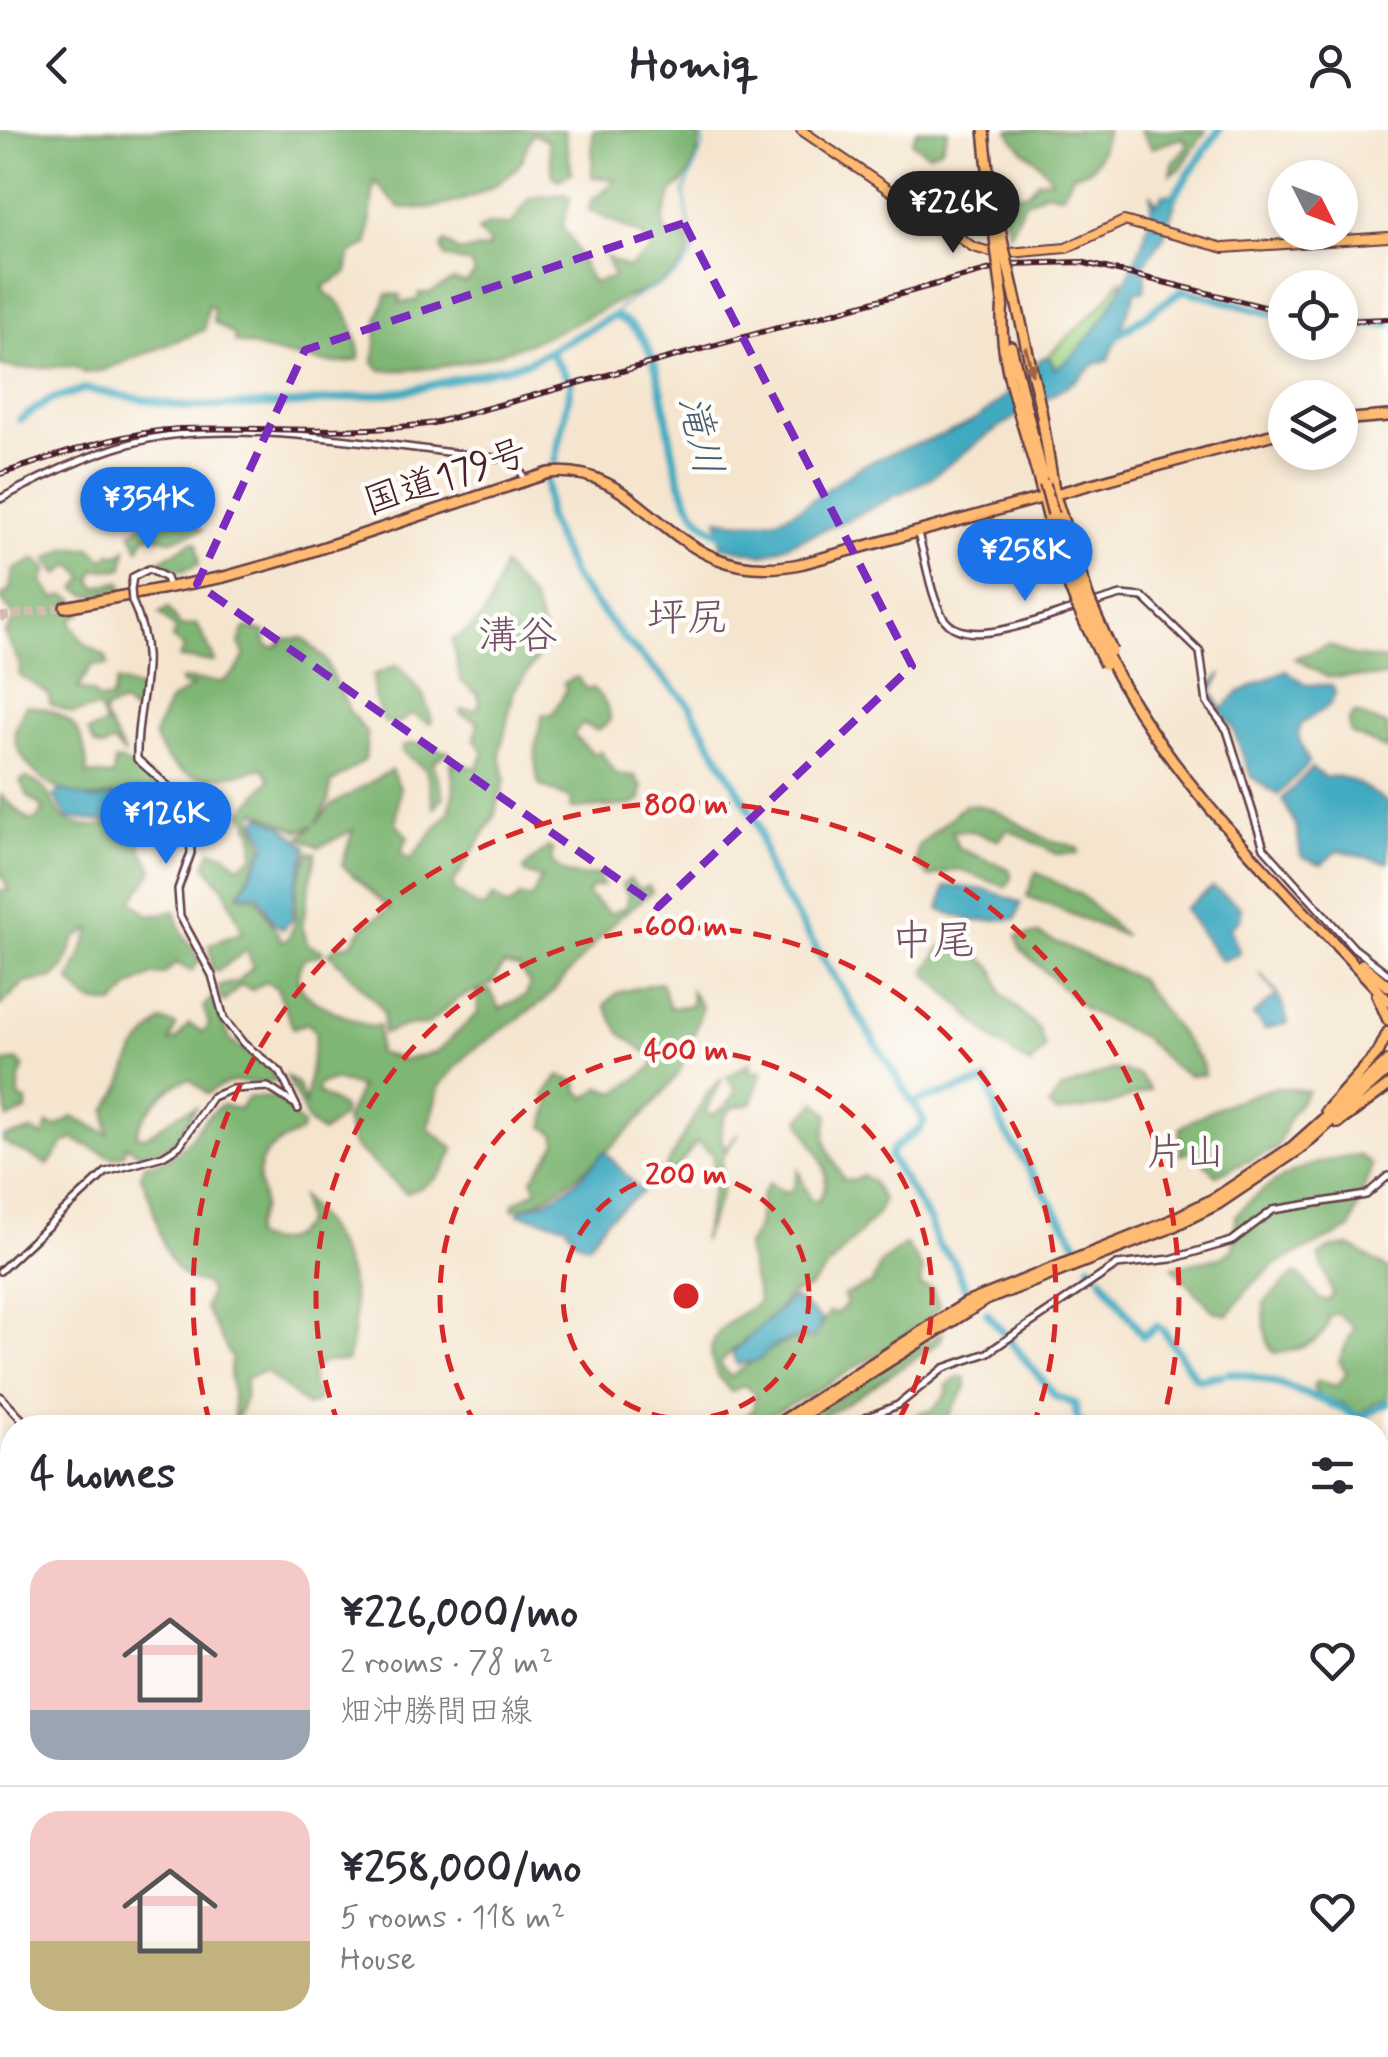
<!DOCTYPE html>
<html lang="en">
<head>
<meta charset="utf-8">
<style>
  :root { --surface:#fff; --page:#f2f2f3; --text:#2b2b33; --muted:#7c7c81; --line:#e1e1e2; --accent:#1a73e8 }
  body { margin:0; font-family:Mynerve,"Klee One",sans-serif; background:var(--page); color:var(--text); height:100vh; display:flex; flex-direction:column; font-size:38px; white-space:nowrap }
  * { box-sizing:border-box; margin:0 }
  p { font-size:32px; color:var(--muted) }
  .icon { flex:none; width:55px; height:55px; fill:none; stroke:currentColor; stroke-width:2; stroke-linecap:round; stroke-linejoin:round }
  .map { position:relative; flex:1; overflow:hidden }
  .sheet { position:absolute; left:0px; top:1285px; width:1390px; height:642px; display:flex; flex-direction:column; background:var(--surface); border-radius:40px 40px 0 0; box-shadow:0 5px 15px #0003 }
  .sheet>* { flex:none }
  .needle { width:65px; rotate:132deg }
  .tools { position:absolute; left:1268px; top:30px; display:grid; gap:20px }
  .tools a { display:grid; place-items:center; width:90px; height:90px; border-radius:50%; background:var(--surface); box-shadow:0 5px 15px #0003; font-size:50px }
  .price { position:absolute; translate:-50% -85px; padding:0 22px; border-radius:35px; background:var(--accent); color:#fff; font-size:32px; line-height:65px; filter:drop-shadow(0 2px 5px #0008) }
  .price::after { content:''; position:absolute; left:50%; top:60px; width:30px; height:22px; margin-left:-15px; background:inherit; clip-path:polygon(0 0,100% 0,50% 100%) }
  .price.on { background:#222; color:#fff }
  ul { padding:0; list-style:none }
  li { display:flex; align-items:center; gap:30px; height:250px; padding:0 30px }
  li+li { border-top:2px solid var(--line) }
  li span { display:grid; place-items:center; flex:none; width:280px; height:200px; border-radius:30px; color:#555 }
  li>.icon { margin-inline-start:auto }
  span .icon { width:120px; height:120px; fill:#fffc; stroke-width:1 }
  li b { font-size:42px }
  h2 { display:flex; justify-content:space-between; align-items:center; height:120px; padding:0 30px; font-size:42px }
  header { display:flex; justify-content:space-between; align-items:center; height:130px; padding:0 30px; background:var(--surface); font-size:45px; font-weight:700 }
  .map>svg:first-child { display:block }
  .green { fill:#9dd486; stroke:#747a58; stroke-width:2.5 }
  .forest { fill:#7eb673; stroke:#646a4f; stroke-width:2.5; fill-rule:evenodd }
  .water { fill:#41aac1; stroke:#466476; stroke-width:2.5 }
  .lines { fill:none; stroke-linecap:round; stroke-linejoin:round }
  .stream { stroke:#41aac1; stroke-width:2.5 }
  .river { stroke:#41aac1; stroke-width:8 }
  .highway-tunnel { stroke:#d3bdae; stroke-width:9; stroke-dasharray:9 4.5; stroke-linecap:butt }
  .minor-casing { stroke:#643d44; stroke-width:10 }
  .major-casing { stroke:#643d44; stroke-width:12 }
  .highway-casing { stroke:#643d44; stroke-width:14 }
  .minor { stroke:#fff; stroke-width:5 }
  .major { stroke:#ffbb71; stroke-width:8 }
  .highway { stroke:#ffbb71; stroke-width:9 }
  .rail-casing { stroke:#4a1f2b; stroke-width:6 }
  .rail { stroke:#fdfcf7; stroke-width:2.5; stroke-dasharray:8; stroke-linecap:butt }
  .minor-bridge-casing { stroke:#643d44; stroke-width:10; stroke-linecap:butt }
  .highway-bridge-casing { stroke:#643d44; stroke-width:14; stroke-linecap:butt }
  .minor-bridge { stroke:#fff; stroke-width:5 }
  .highway-bridge { stroke:#ffbb71; stroke-width:9 }
  .oneway { fill:#9b654a }
  .marked { fill:none; stroke:#7b2cbf; stroke-width:8; stroke-dasharray:20 12; stroke-linejoin:round }
  .ring { fill:none; stroke:#d62828; stroke-width:5; stroke-dasharray:18 12 }
  .labels { text-anchor:middle; stroke-width:9; stroke-linejoin:round; paint-order:stroke }
  .street-label { font-size:38px; fill:#4a1f2b; stroke:#fdfcf7 }
  .water-label { font-size:40px; font-style:italic; fill:#465e6e; stroke:#fdfcf7 }
  .neighbourhood-label { font-size:40px; fill:#73506a; stroke:#fdfcf7 }
  .quarter-label { font-size:42px; fill:#73506a; stroke:#fdfcf7 }
  .centre { fill:#d62828; stroke:#fdfcf7; stroke-width:5 }
  .ring-label { font-size:30px; text-anchor:middle; font-weight:bold; fill:#d62828; stroke:#fdfcf7; stroke-width:9; stroke-linejoin:round; paint-order:stroke }
</style>
</head>
<body>
<header><svg class="icon" aria-label="back" viewBox="0 0 24 24"><path d="M15 5l-7 7 7 7"/></svg>Homiq<svg class="icon" aria-label="person" viewBox="0 0 24 24"><circle cx="12" cy="8" r="4"/><path d="M4 21q1-7 8-7t8 7"/></svg></header>
<div class="map">
<svg width="1388" height="1927" viewBox="0 0 1388 1927">
  <rect width="100%" height="100%" fill="#fdfcf7"/>
  <filter id="ink" filterUnits="userSpaceOnUse"><feTurbulence type="fractalNoise" baseFrequency=".01" numOctaves="2"/><feDisplacementMap in="SourceGraphic" scale="20" xChannelSelector="R" yChannelSelector="G"/><feConvolveMatrix kernelMatrix="1 2 1 2 8 2 1 2 1" color-interpolation-filters="sRGB"/></filter>
  <filter id="wash" filterUnits="userSpaceOnUse"><feTurbulence type="fractalNoise" baseFrequency=".0048" numOctaves="4" result="noise"/><feDisplacementMap in="SourceGraphic" scale="40" xChannelSelector="R" yChannelSelector="G"/><feGaussianBlur stdDeviation="2.25" result="paint"/><feColorMatrix in="noise" values="0 0 0 0 0 0 0 0 0 0 0 0 0 0 0 0 0 1.4 0 .05"/><feComposite in="paint" operator="in"/></filter>
  <g filter="url(#wash)">
    <rect width="100%" height="100%" fill="#f5e5cf"/>
    <path class="green" d="M1121 149 1123 162 1083 219 1056 239 1048 226 1105 172Z"/>
    <path class="forest" d="M0 0H564L572 42 559 50 553 46 548 10 533 4C525 15 526 28 516 38 489 66 437 83 399 77L374 51 368 114 350 124 347 143 323 157C328 169 333 166 340 174 350 185 360 215 359 229 332 242 265 219 235 212L234 205 214 192 213 177 208 175 204 200 104 240 84 243 74 236 18 239 0 235Z
      M593 0H700C700 24 692 50 672 61L663 91 665 103 687 107 690 119C678 155 647 157 615 173 540 212 468 243 381 240L374 233 378 188 387 164 400 165V173L418 170 419 163H430L453 150 466 153 475 143 470 134 445 127 441 117 445 112 458 122 488 118 489 113 478 101 489 94 511 95 530 68 566 64 570 68 562 98C578 114 581 139 594 153L614 147 606 127 628 138 651 121 643 106 589 80 591 71 616 50 592 47Z
      M917 0H948L942 18 928 24 912 12Z
      M1009 0H1107C1100 20 1100 42 1073 44L1062 65 1045 62 1025 73 1009 104 1000 71 1005 65 1027 63 1038 51 1051 49C1042 29 1015 20 1009 0Z
      M1140 0H1206L1180 39 1171 44 1173 33 1188 14 1181 8 1152 18Z
      M162 375 179 382 191 379 195 382 189 393 202 400 171 410 146 405 139 419 131 403Z
      M192 412 197 413 199 434 182 441 155 434Z
      M68 418H91L104 430 110 423 118 425 126 419 123 439 95 440 91 450 96 457 119 452 124 458 89 466 76 459 85 447 72 434 58 445 47 429Z
      M35 429 47 439 42 452 56 469 64 465 75 469 65 476 66 482 79 479 82 484 73 487 71 493 83 512 106 527 108 535H92L78 558 94 563 97 569 111 570 117 551 143 560 133 582 122 573 105 580 104 587 125 625 112 612 103 618 95 615 88 602 105 595 99 578 73 583 50 574 49 564 19 545 20 535 5 504 16 488 0 468 10 460 13 440Z
      M503 436 533 471 545 505 544 520 514 560 500 623 505 650 494 687 453 754 455 761 478 777H485L493 766 508 777 520 767 532 768 541 748 525 743 524 738 548 717 553 720 551 731C563 746 579 749 598 744L603 756 591 758 587 764 610 784 625 777 628 766 622 755 630 749 638 759 649 756 652 762 617 789 545 870 469 923 440 955 428 998 454 1019C446 1044 430 1056 406 1063L354 1016 345 991 360 957 333 950 318 955 317 962 343 978V986L322 1003 309 993 287 947 297 953 305 974 316 903 308 893 293 898 277 858 265 852 252 860 241 855 224 872 221 870 219 856 237 852 253 837 247 820 217 841 212 839 210 814 243 802 224 759 205 735 211 720 225 724 238 736 254 726 253 704 243 682 270 649 263 638C214 651 173 658 154 605L169 572 193 556 182 555 181 549 222 552 236 541 245 525 239 513 245 498 264 501 267 516 275 518 285 509 303 508 324 528 350 582 367 604 365 630 331 653 328 672 316 693 332 675 391 640 400 658 396 694 408 707 401 722 410 730 449 682 454 662 451 632 477 638 484 622 475 610 478 592 461 584V580L476 579 480 575 478 565 461 551 452 510C493 488 488 476 503 436ZM256 681 299 701 314 695 300 707 319 717 353 700 342 735 390 779 365 795 351 814 337 816 329 823 379 875 384 884 383 904 404 896 427 895 457 869 492 854 503 835 519 838 530 855 526 865 500 879 490 860 477 864 478 883 437 922 404 930 378 923 379 895 370 897C342 884 278 866 304 829L323 824 322 820 308 815 302 796 316 723 309 722 297 753 295 793 288 809 282 811 256 767 238 765 264 717 252 688Z
      M168 478 181 497 196 494C199 497 215 530 215 532L179 528 184 517 172 509 176 500 160 483Z
      M1329 515 1353 526 1388 530V547H1327L1295 528Z
      M398 535 423 565 432 590 430 594 412 584 399 593 384 592 374 568 373 545Z
      M577 547 587 560 592 558C602 567 611 577 610 592L597 600 583 594 573 605 594 624 600 621 616 644 635 646 642 657 641 670 632 675 571 679 572 669 539 655C533 632 536 607 543 584L552 585 566 561 564 553Z
      M26 575C70 581 87 600 87 644L113 646 115 631H122L156 650 169 667C161 678 134 701 141 718 144 727 151 731 153 741L132 771 150 786 175 781 182 803 200 830 191 841 176 833 164 844 152 845 130 857 115 874C89 875 85 870 70 851L92 798 75 808 65 836 53 848 24 853 0 876V760L9 761 0 741V665L30 691 37 689 44 679 28 666 20 651 26 648C53 658 48 673 64 688 77 699 114 699 124 687L113 664C77 680 19 645 15 605 14 596 22 583 26 575Z
      M1355 583 1388 596V620L1350 603 1349 589Z
      M414 613 448 622 433 632 444 667 434 678 426 640 402 622 403 616Z
      M965 675C996 674 1013 692 1039 705 1051 712 1065 713 1078 718L1079 723 1057 724 1008 699 999 710 971 701H952L958 718 1009 739 1012 748 1006 757 958 739 929 747 916 733 918 716Z
      M1036 742 1081 765 1125 806 1027 766Z
      M1038 804 1139 849 1202 933 1204 945H1189L1173 936 1144 908 1086 880 1020 818 1017 806Z
      M963 812 994 839 1002 864 1039 899 1045 918 1030 935 997 913 925 842 941 817Z
      M661 852 670 878 692 875 691 861 702 877C696 899 690 922 678 943 650 986 560 1072 513 1080L514 1073 537 1060 532 1049 557 1013 555 1004 544 997 550 972 544 966 559 946 577 952 578 961 587 968 601 957 616 963 653 937V927L620 903 605 875 617 863Z
      M212 868 231 911 273 941 275 951C250 958 240 941 207 964L190 949C170 952 140 986 136 1006L146 1007 178 984 196 977 175 1013 141 1025 126 1015 124 1024 114 1028 73 1009 63 1014 48 1035 3 1012V1007L32 1001 43 1007 48 994 57 997 72 987 108 1004 106 980 119 961 135 920 161 891 176 895 170 912 177 910 189 894 203 902 209 895 204 876Z
      M17 930 24 938 19 948V968L26 971V981L8 989C5 969 0 952 5 932Z
      M751 932 749 942 762 941 752 972C748 976 743 975 738 976 720 980 718 1009 725 1019L738 1003 722 1028 721 1064 702 1111 714 1053 713 1025 697 1012 670 1046 660 1047 707 964 723 947 705 982 712 985 727 975 736 960 727 947Z
      M1113 939 1140 945 1150 960 1105 976 1056 983 1049 976 1060 960Z
      M1276 957 1308 961 1291 984 1276 1019 1216 1045 1193 1021 1180 1025V998C1210 977 1242 968 1276 957Z
      M248 967 279 968 303 996 300 1003C275 1013 256 1023 259 1053 260 1059 264 1070 262 1076 260 1088 253 1093 253 1106 271 1117 293 1111 305 1093L301 1067C345 1114 367 1167 347 1231L325 1232 312 1239V1258L319 1266 316 1273 307 1276 265 1241 246 1248 245 1268 233 1298C237 1272 226 1243 232 1229L205 1178 210 1161 204 1153C157 1149 161 1079 140 1045L145 1034C187 1032 191 995 222 975L239 979Z
      M817 972 829 985C819 1014 830 1023 843 1049L854 1051 862 1045 872 1051 883 1071 877 1084 808 1159 790 1164C773 1191 742 1208 720 1233L730 1247C755 1232 780 1205 813 1210L829 1182 835 1184 847 1175 844 1165 872 1154 881 1133 906 1114 923 1140 920 1156 932 1158 940 1177C916 1204 764 1298 732 1297L753 1280 755 1264 745 1255 731 1262C690 1216 718 1197 759 1172L746 1118 758 1096 761 1067 769 1053 785 1063 794 1058 798 1040 810 1069 818 1071C840 1041 810 1017 800 989Z
      M1359 1025 1372 1035 1350 1099 1278 1133 1252 1154 1228 1185 1213 1181 1173 1137 1221 1127 1233 1119 1236 1085C1272 1047 1307 1031 1359 1025Z
      M1350 1116 1388 1139V1270L1377 1272 1359 1285 1344 1274 1319 1267 1313 1257 1317 1251 1337 1256 1347 1243 1339 1231 1354 1197 1336 1183C1321 1192 1333 1182 1327 1196 1320 1215 1291 1222 1274 1223 1264 1214 1264 1188 1264 1173L1293 1145 1299 1144 1319 1169 1327 1171 1333 1165 1319 1126 1333 1117Z
      M943 1202 940 1211 926 1222C897 1238 819 1297 792 1298Z
      M959 1247 965 1248 966 1257 942 1297H910L920 1283 931 1281 947 1264V1255Z
      M1378 1401 1388 1408V1562L1385 1549 1378 1542Z
      M1378 1707 1388 1714V1927H1232L1239 1915H1378Z
      M183 1915H344L358 1927H189Z
      M1015 1915H1211L1204 1927H1052L1047 1919 1015 1927 1009 1922Z"/>
    <path class="water" d="M1151 63 1157 74 1163 64 1178 65 1163 108 1141 138 1146 143 1144 161H1136L1109 229 1095 234 1075 251 996 299 929 349 849 389 764 425 721 416 718 389C791 401 798 375 855 340 888 321 926 313 961 297 993 283 1017 253 1042 228L1048 226 1055 239C1096 216 1157 109 1151 63Z
      M1286 540 1307 555H1332L1335 563 1329 576 1301 594 1298 606 1309 633 1278 665 1251 647 1232 596 1211 570 1210 556 1222 544 1212 561 1222 580 1237 563Z
      M1312 638 1325 648C1345 641 1371 661 1388 673V733L1339 720 1321 734 1301 726 1296 696 1282 669Z
      M61 660 95 670 115 666 123 686 113 693 68 688 54 666Z
      M261 686 283 696 307 717 294 761 292 790 283 799 273 792 258 764 239 765 267 715 256 691Z
      M949 756 988 760 1021 773 1016 789 973 791 939 780 945 757Z
      M1213 757 1241 777 1240 789 1230 797 1240 824 1221 831 1184 779Z
      M1260 844C1276 859 1283 871 1288 893L1264 899 1253 885 1277 865Z
      M604 1021 642 1062 607 1089 588 1115 575 1110 566 1095 519 1084 521 1079C559 1070 580 1051 604 1021Z
      M793 1167 822 1190 816 1206C794 1207 774 1210 760 1230L737 1235 732 1223Z"/>
    <g class="lines">
      <path class="stream" d="M614 186C634 157 670 163 694 122L684 62 703 16V0"/>
      <path class="river" d="M1169 73 1219 0
        M1340 195 1388 194
        M1109 211 1183 160 1285 187
        M549 221 571 253
        M20 290 49 270 85 259 186 277 297 274 406 261 528 232 614 186C690 211 645 383 727 405
        M555 332 570 259
        M547 351V387L574 448 623 508 687 572 758 694 769 742 924 991
        M914 972 987 951 1002 997 1079 1116
        M921 997 892 1020 890 1027 930 1092 938 1115 953 1130 966 1160
        M1090 1135 1096 1141
        M1102 1148 1143 1206 1157 1196
        M987 1183 1056 1267
        M1163 1200 1195 1247
        M1229 1243C1259 1244 1332 1272 1360 1288L1388 1273
        M1200 1249 1221 1245
        M1060 1268 1075 1274 1077 1289 1087 1298
        M1378 1630 1388 1649
        M0 1863 12 1872
        M34 1915 50 1926 65 1927"/>
    </g>
  </g>
  <g filter="url(#ink)">
    <g class="lines">
      <path class="highway-tunnel" d="M0 487 65 477"/>
      <defs>
        <path id="minor" d="M0 369C46 344 97 320 148 309 244 288 405 319 505 329L519 338 525 350
          M918 404C926 430 930 464 943 487 964 523 1044 487 1076 478
          M131 459 133 447 149 439 166 448 169 457
          M132 471C162 535 135 568 137 629L169 657 190 701 191 723 178 759 180 786 212 845 224 889 244 914 280 942 298 979
          M1091 474 1121 465 1143 467 1200 522 1207 573 1227 600 1264 718 1354 818 1388 844
          M0 1141 106 1042 163 1026 179 1016 212 967 232 959 268 957 293 973
          M0 1266 30 1298
          M840 1298 898 1275 944 1238 987 1223 1117 1135 1171 1129 1232 1111 1273 1080 1366 1065 1388 1046
          M2 1686 12 1677"/>
        <path id="major" d="M801 0 973 117 998 124 1066 118 1124 91 1224 118 1388 107
          M0 1678 12 1747
          M0 1792 12 1788
          M46 1915 47 1927"/>
        <path id="highway" d="M984 0 996 117
          M996 76 1003 114
          M1003 171C996 231 1025 296 1040 354 1050 396 1060 435 1076 474
          M1011 216 1043 346
          M1041 280 1055 366 1089 469
          M1340 290 1388 286
          M1053 384 1082 471
          M65 477 224 447 285 430 549 343C650 331 669 464 804 433L1285 301
          M1111 533C1177 662 1291 764 1388 871
          M1362 834 1388 856
          M1377 865 1388 890
          M1326 981 1378 923 1388 902
          M1338 993 1388 956
          M801 1287 986 1170 1168 1099 1218 1074 1300 1019 1388 940
          M771 1298 966 1173 1163 1094 1215 1068 1292 1017 1388 931
          M0 1354 12 1363
          M0 1500 12 1493
          M0 1510 12 1505
          M0 1517 12 1512"/>
      </defs>
      <use href="#minor" class="minor-casing"/>
      <use href="#major" class="major-casing"/>
      <use href="#highway" class="highway-casing"/>
      <use href="#minor" class="minor"/>
      <use href="#major" class="major"/>
      <use href="#highway" class="highway"/>
      <defs>
        <path id="rail" d="M1340 191 1388 189
          M0 344C57 326 120 302 180 299 265 296 350 306 434 293L1009 134 1081 132 1285 182"/>
      </defs>
      <use href="#rail" class="rail-casing"/>
      <use href="#rail" class="rail"/>
      <defs>
        <path id="minor-bridge" d="M131 459 132 471"/>
        <path id="highway-bridge" d="M1003 114 1041 280
          M996 117 1003 171
          M1045 354 1053 384
          M1089 469 1112 521
          M1082 471 1111 533
          M1076 474 1105 535"/>
      </defs>
      <use href="#minor-bridge" class="minor-bridge-casing"/>
      <use href="#highway-bridge" class="highway-bridge-casing"/>
      <use href="#minor-bridge" class="minor-bridge"/>
      <use href="#highway-bridge" class="highway-bridge"/>
    </g>
    <defs><path id="oneway-solid" d="M-6-.8H1V-3.2L6.5 0L1 3.2V.8H-6Z" transform="scale(2.5)"/></defs>
    <use class="oneway" href="#oneway-solid" transform="translate(1029 231) rotate(75)"/>
  </g>
  <path class="marked" d="M684 93 912 536 658 777 197 454 305 220Z"/>
  <g class="ring">
    <circle cx="686" cy="1166" r="123"/>
    <path d="M477 1296A246 246 0 1 1 895 1296"/>
    <path d="M339 1296A370 370 0 1 1 1033 1296"/>
    <path d="M210 1294A493 493 0 1 1 1162 1294"/>
  </g>
  <g class="labels">
    <g class="street-label">
      <text transform="translate(445 346) rotate(-18)" y="13">国道179号</text>
    </g>
    <g class="water-label">
      <text transform="translate(702 305) rotate(77)" y="14">滝川</text>
    </g>
    <g class="neighbourhood-label">
      <text x="687" y="500">坪尻</text>
      <text x="518" y="518">溝谷</text>
      <text x="1185" y="1035">片山</text>
    </g>
    <g class="quarter-label">
      <text x="933" y="824">中尾</text>
    </g>
  </g>
  <circle cx="686" cy="1166" r="15" class="centre"/>
  <g class="ring-label">
    <text x="686" y="684">800 m</text>
    <text x="686" y="806">600 m</text>
    <text x="686" y="930">400 m</text>
    <text x="686" y="1054">200 m</text>
  </g>
</svg>
<div class="tools">
<a><svg class="needle" viewBox="-14 -14 28 28"><path d="M0-13l5 13h-10z" fill="#e53935"/><path d="M0 13l5-13h-10z" fill="#7c7c81"/></svg></a>
<a><svg class="icon" aria-label="locate" viewBox="0 0 24 24"><circle cx="12" cy="12" r="6"/><path d="M12 2v4M12 18v4M2 12h4M18 12h4"/></svg></a>
<a><svg class="icon" aria-label="layers" viewBox="0 0 24 24"><path d="M12 4l9 5-9 5-9-5zM3 14l9 5 9-5"/></svg></a>
</div>
<b class="price on" style="left:953px;top:126px">¥226K</b>
<b class="price" style="left:148px;top:422px">¥354K</b>
<b class="price" style="left:1025px;top:474px">¥258K</b>
<b class="price" style="left:166px;top:737px">¥126K</b>
<section class="sheet">
<h2>4 homes<svg class="icon" aria-label="filters" viewBox="0 0 24 24"><path d="M4 7h16M4 17h16"/><circle cx="9" cy="7" r="2"/><circle cx="15" cy="17" r="2"/></svg></h2>
<ul>
<li><span style="background:linear-gradient(#f6c9c9 75%,#9aa5b1 0)"><svg class="icon" aria-label="home" viewBox="0 0 24 24"><path d="M3 11l9-7 9 7M6 9v11h12V9"/></svg></span><div><b>¥226,000/mo</b><p>2 rooms · 78 m²</p><p>畑沖勝間田線</p></div><svg class="icon" aria-label="heart" viewBox="0 0 24 24"><path d="M12 20l-8-8c-3-5 5-10 8-4 3-6 11-1 8 4z"/></svg></li>
<li><span style="background:linear-gradient(#f6c9c9 65%,#c2b280 0)"><svg class="icon" aria-label="home" viewBox="0 0 24 24"><path d="M3 11l9-7 9 7M6 9v11h12V9"/></svg></span><div><b>¥258,000/mo</b><p>5 rooms · 118 m²</p><p>House</p></div><svg class="icon" aria-label="heart" viewBox="0 0 24 24"><path d="M12 20l-8-8c-3-5 5-10 8-4 3-6 11-1 8 4z"/></svg></li>
</ul>
</section>
</div>
</body>
</html>
